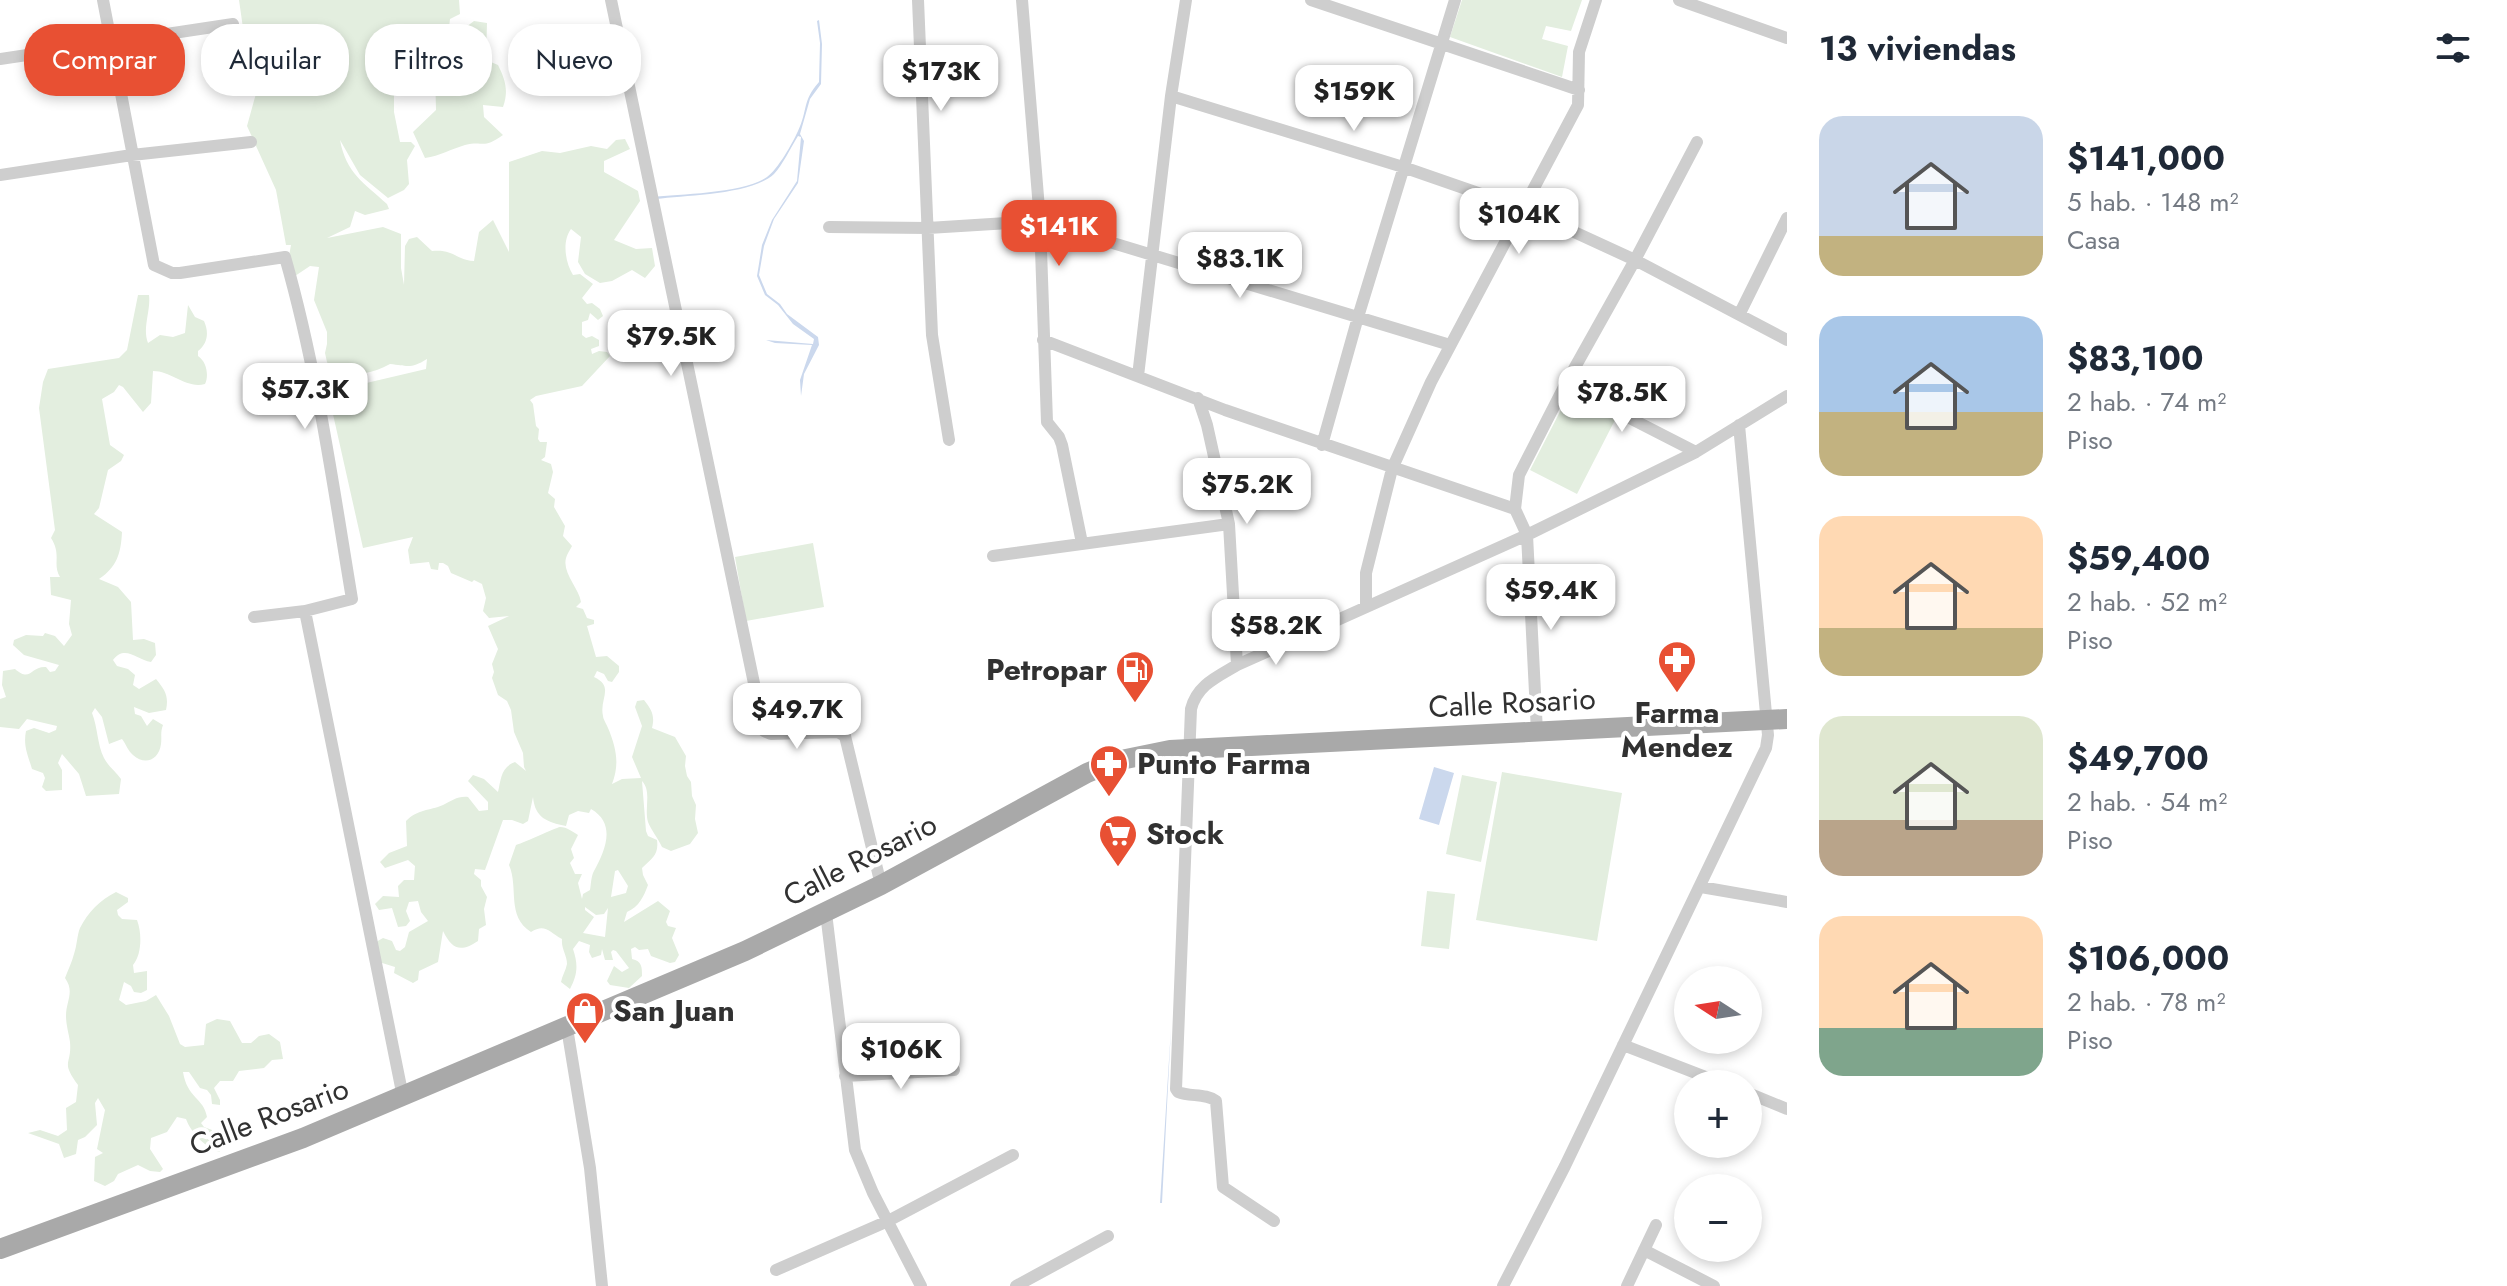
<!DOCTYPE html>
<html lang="es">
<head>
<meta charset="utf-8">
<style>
  :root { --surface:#fff; --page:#f6f6f7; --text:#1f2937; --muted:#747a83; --accent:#e85033 }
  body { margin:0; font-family:Jost,sans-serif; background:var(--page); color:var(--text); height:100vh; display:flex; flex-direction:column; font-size:30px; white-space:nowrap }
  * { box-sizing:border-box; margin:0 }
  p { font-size:26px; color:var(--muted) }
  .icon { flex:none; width:44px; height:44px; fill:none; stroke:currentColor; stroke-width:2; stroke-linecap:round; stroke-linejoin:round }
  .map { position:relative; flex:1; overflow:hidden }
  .panel { display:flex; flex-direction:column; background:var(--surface); width:720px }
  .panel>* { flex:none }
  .top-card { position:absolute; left:24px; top:24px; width:760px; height:72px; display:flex; gap:16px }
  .needle { width:52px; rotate:282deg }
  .tools { position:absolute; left:1674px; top:966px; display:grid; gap:16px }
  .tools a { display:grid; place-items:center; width:88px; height:88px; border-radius:50%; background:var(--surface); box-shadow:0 4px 12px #0003; font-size:40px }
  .price { position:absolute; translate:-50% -68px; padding:0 18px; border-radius:16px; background:#fff; color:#222; font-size:26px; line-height:52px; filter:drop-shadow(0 2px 4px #0008) }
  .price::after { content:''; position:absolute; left:50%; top:48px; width:24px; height:18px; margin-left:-12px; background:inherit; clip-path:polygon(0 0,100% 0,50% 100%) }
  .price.active { background:var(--accent); color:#fff }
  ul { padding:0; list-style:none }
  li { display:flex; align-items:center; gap:24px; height:200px; padding:0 32px }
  li span { display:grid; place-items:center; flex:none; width:224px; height:160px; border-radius:24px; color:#555 }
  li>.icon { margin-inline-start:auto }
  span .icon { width:96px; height:96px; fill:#fffc; stroke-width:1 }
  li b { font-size:34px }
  h2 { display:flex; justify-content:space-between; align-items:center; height:96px; padding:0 32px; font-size:34px }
  .chip { padding:0 28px; border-radius:32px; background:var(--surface); box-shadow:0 4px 12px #0003; font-size:28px; line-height:72px }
  .chip.active { background:var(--accent); color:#fff }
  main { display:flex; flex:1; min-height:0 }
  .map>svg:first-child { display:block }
  .green { fill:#e3eedf; fill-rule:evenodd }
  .water { fill:#cbd8ed }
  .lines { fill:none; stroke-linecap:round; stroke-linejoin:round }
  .street { stroke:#cecece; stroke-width:12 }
  .primary { stroke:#a9a9a9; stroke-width:20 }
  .labels { text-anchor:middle; stroke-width:8; stroke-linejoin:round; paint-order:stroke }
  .poi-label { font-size:30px; font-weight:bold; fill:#313131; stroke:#fff; text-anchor:start }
  .street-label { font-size:30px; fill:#313131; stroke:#fff }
</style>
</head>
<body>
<main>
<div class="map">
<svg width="1787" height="1286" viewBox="0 0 1787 1286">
  <rect width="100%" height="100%" fill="#fff"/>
  <path class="green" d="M239 0H459L460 14 450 19 447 44 465 59 468 49 466 27 474 21 487 23 486 60 498 65C505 79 509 91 503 107L483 105 484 117 503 135C482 150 484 140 465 145 451 149 440 156 425 158L413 132 436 110 435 71 410 73 399 77 385 56 394 86V112L400 142H411L415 146 407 160 409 184 404 190 388 198 360 175 340 140C346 173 364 183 387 204L389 209 365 215 355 211 350 227 327 238 383 227 401 234V268L404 285 405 246 409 239 417 237 432 251C455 249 455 260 474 261L479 232 493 220 509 252V162L542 151 560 153 591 146 607 149 616 140 625 139 630 149 604 161V172L638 191 640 201 614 240 636 249 652 248 655 266 645 278 632 270 612 281 600 283 585 274 578 262 581 237 571 229C562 241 565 262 573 275L580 274 593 284 582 298 587 304 592 303 600 309 603 316 598 320 590 313 588 320 582 322V335L586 338 592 336 599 340V346L591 349 592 354 599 351 607 352 610 356 582 386 536 396 530 400 533 404 536 426 539 429 538 439 540 442H547L545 457 541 460 551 464 553 472 548 493 555 499 554 507 565 526 563 536 572 546C570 550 567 554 566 558 562 573 579 588 581 602L576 607 583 609 587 618 594 620V624L587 626 596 657 607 656 619 666V672L612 682 608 681 604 674 597 671 594 677C615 687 599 699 603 716 603 719 607 725 608 728 616 747 620 764 612 784L622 779 641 778 632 757 642 726 635 707 637 701 644 700C652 710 655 716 652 728L675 737 686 756 685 766 687 776 691 782 692 796 696 805 695 819 698 833 690 844 671 851 662 847C658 838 651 830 648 822 644 808 652 792 642 781L646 831 648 836 657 840C659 855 652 858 642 868L643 875 648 885C644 896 639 907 627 912L624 922 658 901 670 911 666 922 668 926 676 928 672 938 679 955 675 962 670 963 651 956 648 949 639 950 635 947 631 949 632 959C642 961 642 967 642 976L629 988 610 985 607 981 614 966 622 972 629 968 616 951 613 950 611 952 613 960H605L602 949 601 955 592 958 589 952 590 945 579 941 573 949C578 964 578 974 570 989L561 982C562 976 566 970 567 964 567 955 561 949 562 939 549 932 545 923 531 932 506 916 519 888 509 865L516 845C526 842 555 828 560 827 567 827 573 832 578 835L571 849 574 858 570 863 575 874H582L578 883 582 899 583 894 590 890C591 885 591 876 594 871 605 851 617 824 591 809L589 813 578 811 569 815 566 826C547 822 535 818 533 797L528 821 523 824 512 820H503L485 870 475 869 474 874 481 880V886L487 897 484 909 486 925 479 929 478 941C460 953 452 949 443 931L438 962 419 971 418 980 413 983 394 973 395 967 379 962 376 942 383 938 392 941 396 950 400 951 405 947 409 932 428 921 421 912 418 901 409 902 406 911 410 921 406 926 398 927 392 908 379 910 375 904 383 896 399 897 398 886 404 880H414L415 866 408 860 385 868 380 862 389 853 407 846 406 821C418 809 429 811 443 805 452 801 457 796 468 797L479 811 488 810V802L468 781 473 775 484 779 498 792C501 779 501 767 515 762L526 771 524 767 523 753 514 732 511 710 507 701 498 695 492 678 494 672 492 664 498 649 488 626 509 616 489 618 483 611 486 598 482 584 474 580 472 582 451 573 448 566 443 563H439L438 570 431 569 429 562 410 564 408 550 413 537 363 548 328 392 426 369 427 359C411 369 408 366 390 364 373 374 354 375 335 377L327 362 325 353 327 344V332L314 300 319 267 310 266 295 276 289 256 291 245H286L276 190 247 126 260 79 244 35ZM618 870 628 886 626 893 611 897 615 871ZM585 907 596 915 604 914 608 908 605 937 583 933 594 917 585 910Z
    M1462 0H1582L1571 31 1546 26 1542 39 1568 46 1562 77 1450 37Z
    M138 295H149C151 311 142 328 148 343L160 335 173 337 185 333 188 305 195 317 204 321C209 332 208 343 198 351V356C207 362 209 376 205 384 186 389 172 371 153 371L151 403 143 412 123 387 119 385 114 392 102 399 110 445 124 455 121 461 108 470 99 508 94 514 122 532C121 553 117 567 99 579L118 587 131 602 133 640 144 639 155 643 156 655 151 662C137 660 125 644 113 660L117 666 128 669 135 675 133 685 139 689 156 679C165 690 169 696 166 710L149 713 134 707 135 714 141 716 147 726 153 719 163 725C160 733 162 736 161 744 159 760 145 766 133 755 128 751 126 744 122 739L109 744 102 717 95 708 92 713C98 728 97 744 104 758 108 766 116 772 121 779L119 794 86 796 79 774 62 754 58 763 62 770V790L46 791 42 787 45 778 43 773 32 769C28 755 23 746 26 731L34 728 49 733 56 730 57 726 27 719 19 729 0 727V699L6 697 2 685 3 671 15 669C31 683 30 666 46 667L50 672 55 671 59 665 24 655 13 645 14 640 26 635 43 636 45 633 55 636 64 646 72 635 69 624 71 600 51 595 50 577H60C52 564 62 555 51 538L55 530 39 408 43 382 48 369 119 358 127 350Z
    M1568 396 1615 420 1577 494 1530 470Z
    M813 543 824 607 746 621 735 557Z
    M1502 772 1622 793 1597 941 1476 920Z
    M1462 775 1497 782 1481 862 1446 854Z
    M1427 891 1455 894 1449 949 1421 946Z
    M116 892 128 898V902L117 910 118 915 122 919 137 920C142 933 142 954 133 965L134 973 147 971V990L141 993 134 992 131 986 124 982 119 1000 126 1005 146 1001 156 995 169 1016 180 1044 185 1047 204 1045 206 1024 217 1019 230 1021 242 1043H251L259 1036 269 1034 280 1042 283 1059 272 1060 264 1068 239 1071 233 1081H220L214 1088 220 1100V1105L212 1104 211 1095 207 1090 200 1088 189 1072H183C187 1098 204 1098 207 1117L201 1123 204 1127 212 1130 213 1136 223 1138 225 1147 219 1152C205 1147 191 1133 186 1119L177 1117 167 1132 151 1138 150 1149 163 1169 160 1172 150 1171 138 1165 118 1174 114 1181 105 1186 94 1181 95 1157 103 1153 97 1149 105 1110 98 1098 95 1103 97 1125 85 1137 78 1140 76 1154 64 1158 59 1144 28 1133 40 1130 58 1136 67 1130 66 1108 76 1102 78 1085C60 1060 72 1066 70 1042 69 1034 66 1025 66 1016 66 1001 75 992 65 978 68 970 72 962 74 954 77 946 77 935 80 928 88 912 100 900 116 892Z"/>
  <path class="water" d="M819 20 822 44 821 84 810 99 800 134 804 141 798 183 774 219 764 246 759 275 767 294 780 304 787 314 818 337 819 345 804 374 801 396 800 380 812 345 775 343 766 340 813 344 814 339 793 324 778 305 765 295 757 276 762 245 772 220 797 181 801 137 798 136C791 147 782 166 774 174 751 195 687 195 656 199L652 197C681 194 744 193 767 177 778 169 792 144 798 131 808 110 802 101 819 82L820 43 817 21Z
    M1434 767 1454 773 1439 825 1419 819Z
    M1171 1028 1162 1203H1160Z"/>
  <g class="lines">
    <path class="street" d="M103 0 154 265 172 273H180L285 257C317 369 333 485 352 599L305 611 254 617
      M611 0 764 731 771 734 838 732 845 736 881 885
      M918 0 932 335 949 440
      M1022 0 1040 221 1047 422 1059 437 1062 445 1082 543
      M1311 0 1579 90
      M1679 0 1787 38
      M0 59 233 24
      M1171 96 1403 167 1524 209 1635 260 1787 340
      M0 175 132 155 251 142
      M829 227 928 228 1040 221 1450 345
      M1740 313 1787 218
      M1043 340 1225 410 1515 509 1527 535 1537 732
      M1138 376 1171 96 1186 0
      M1565 385 1696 452
      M1198 398 1207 425 1229 524 1237 665
      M1322 445 1358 317 1455 0
      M1515 509 1519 475 1565 385 1635 260 1697 142
      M993 556 1229 524
      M1366 606V573L1392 469 1431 382 1578 105 1579 52 1596 0
      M305 611 403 1097
      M1701 887 1787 902
      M826 913 855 1150 873 1193 921 1286
      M567 1028 590 1168 602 1286
      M1623 1045 1724 1084
      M845 1076 954 1070
      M1748 1093 1787 1109
      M1274 1221 1223 1187 1216 1101C1206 1093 1190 1097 1178 1092L1176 1089 1191 709C1197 685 1217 677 1237 665L1527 535 1696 452 1787 396
      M1644 1250 1714 1286
      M776 1270 888 1221 1013 1155
      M1016 1286 1108 1236
      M1503 1286 1565 1166 1766 748 1768 735 1739 425
      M1627 1286 1656 1225"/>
    <path class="primary" d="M0 1249 303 1138 745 951 881 885 1087 773 1116 761 1170 750 1787 719"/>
  </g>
  <defs>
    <symbol id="pharmacy-pin" viewBox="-11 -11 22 30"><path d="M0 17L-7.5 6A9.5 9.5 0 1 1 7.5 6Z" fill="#e85033" stroke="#fff"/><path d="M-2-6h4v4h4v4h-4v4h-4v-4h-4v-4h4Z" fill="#fff"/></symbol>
    <symbol id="fuel-pin" viewBox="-11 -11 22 30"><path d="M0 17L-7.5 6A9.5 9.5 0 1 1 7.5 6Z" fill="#e85033" stroke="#fff"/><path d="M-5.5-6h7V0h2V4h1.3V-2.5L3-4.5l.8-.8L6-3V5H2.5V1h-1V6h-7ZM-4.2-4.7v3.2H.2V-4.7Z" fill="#fff"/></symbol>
    <symbol id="supermarket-pin" viewBox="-11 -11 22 30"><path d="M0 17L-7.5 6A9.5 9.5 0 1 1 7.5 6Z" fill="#e85033" stroke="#fff"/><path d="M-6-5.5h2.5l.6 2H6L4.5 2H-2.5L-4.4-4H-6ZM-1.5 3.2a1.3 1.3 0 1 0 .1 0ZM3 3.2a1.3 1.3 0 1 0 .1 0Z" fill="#fff"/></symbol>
    <symbol id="shop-pin" viewBox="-11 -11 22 30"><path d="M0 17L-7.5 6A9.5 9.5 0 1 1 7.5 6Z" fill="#e85033" stroke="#fff"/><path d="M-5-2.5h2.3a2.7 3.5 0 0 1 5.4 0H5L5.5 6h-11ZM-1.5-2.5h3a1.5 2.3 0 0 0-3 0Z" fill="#fff"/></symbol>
  </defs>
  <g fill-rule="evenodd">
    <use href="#pharmacy-pin" x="1655" y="638" width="44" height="60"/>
    <use href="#fuel-pin" x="1113" y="648" width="44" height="60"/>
    <use href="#pharmacy-pin" x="1087" y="742" width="44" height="60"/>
    <use href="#supermarket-pin" x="1096" y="812" width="44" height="60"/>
    <use href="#shop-pin" x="563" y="989" width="44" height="60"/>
  </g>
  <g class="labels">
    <g class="poi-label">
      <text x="1107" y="680" text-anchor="end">Petropar</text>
      <text x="1677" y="723" text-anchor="middle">Farma<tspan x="1677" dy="34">Mendez</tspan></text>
      <text x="1137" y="774">Punto Farma</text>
      <text x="1146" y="844">Stock</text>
      <text x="613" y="1021">San Juan</text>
    </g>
    <g class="street-label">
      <text transform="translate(1512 703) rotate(-3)" y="10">Calle Rosario</text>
      <text transform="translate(860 860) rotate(-27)" y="10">Calle Rosario</text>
      <text transform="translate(269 1117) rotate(-21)" y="10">Calle Rosario</text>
    </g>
  </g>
</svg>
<div class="tools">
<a><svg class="needle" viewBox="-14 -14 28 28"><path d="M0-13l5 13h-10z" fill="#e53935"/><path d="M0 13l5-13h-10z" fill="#747a83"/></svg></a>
<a>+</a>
<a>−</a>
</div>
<b class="price" style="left:941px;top:113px">$173K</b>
<b class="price" style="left:1354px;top:133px">$159K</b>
<b class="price" style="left:1519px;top:256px">$104K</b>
<b class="price active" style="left:1059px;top:268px">$141K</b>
<b class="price" style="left:1240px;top:300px">$83.1K</b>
<b class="price" style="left:671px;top:378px">$79.5K</b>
<b class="price" style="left:305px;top:431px">$57.3K</b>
<b class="price" style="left:1622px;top:434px">$78.5K</b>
<b class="price" style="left:1247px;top:526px">$75.2K</b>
<b class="price" style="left:1551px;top:632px">$59.4K</b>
<b class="price" style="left:1276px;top:667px">$58.2K</b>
<b class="price" style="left:797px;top:751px">$49.7K</b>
<b class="price" style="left:901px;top:1091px">$106K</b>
<div class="top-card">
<a class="chip active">Comprar</a>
<a class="chip">Alquilar</a>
<a class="chip">Filtros</a>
<a class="chip">Nuevo</a>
</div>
</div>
<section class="panel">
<h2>13 viviendas<svg class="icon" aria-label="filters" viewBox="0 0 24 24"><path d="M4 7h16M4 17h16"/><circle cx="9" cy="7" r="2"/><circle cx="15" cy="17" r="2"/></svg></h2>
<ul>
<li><span style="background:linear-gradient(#c9d6e8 75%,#c2b280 0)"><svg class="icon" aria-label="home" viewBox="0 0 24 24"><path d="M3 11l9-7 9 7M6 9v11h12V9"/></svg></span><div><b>$141,000</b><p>5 hab. · 148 m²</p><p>Casa</p></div></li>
<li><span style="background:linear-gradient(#a9c7e8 60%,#c2b280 0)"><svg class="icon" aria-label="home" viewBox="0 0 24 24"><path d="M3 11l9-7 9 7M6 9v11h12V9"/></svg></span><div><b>$83,100</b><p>2 hab. · 74 m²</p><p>Piso</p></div></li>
<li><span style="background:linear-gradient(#ffd9b3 70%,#c2b280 0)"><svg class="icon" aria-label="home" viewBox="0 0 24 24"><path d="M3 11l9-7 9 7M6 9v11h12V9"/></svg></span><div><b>$59,400</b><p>2 hab. · 52 m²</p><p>Piso</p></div></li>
<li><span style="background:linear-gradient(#dfe7d0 65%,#b9a48a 0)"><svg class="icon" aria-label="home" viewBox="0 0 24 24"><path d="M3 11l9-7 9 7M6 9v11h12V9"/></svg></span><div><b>$49,700</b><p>2 hab. · 54 m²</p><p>Piso</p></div></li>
<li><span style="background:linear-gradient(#ffd9b3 70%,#7fa58c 0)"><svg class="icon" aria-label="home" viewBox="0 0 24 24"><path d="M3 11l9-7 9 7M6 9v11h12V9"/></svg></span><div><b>$106,000</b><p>2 hab. · 78 m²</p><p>Piso</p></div></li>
</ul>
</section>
</main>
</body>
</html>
